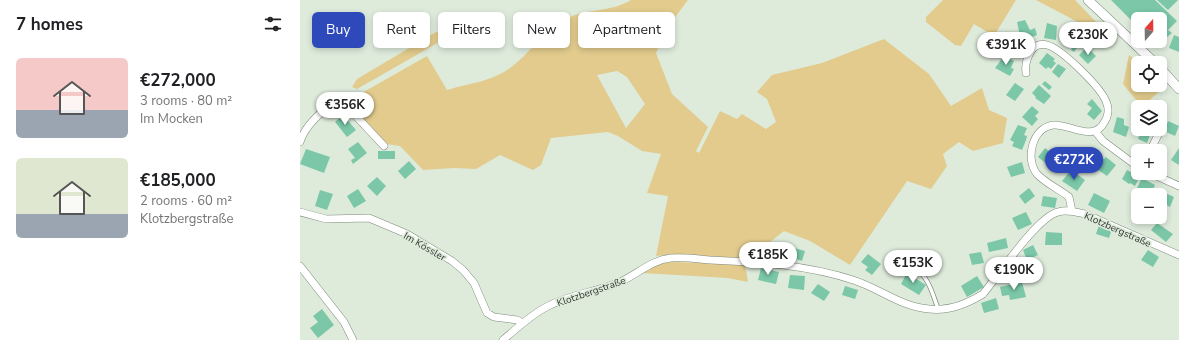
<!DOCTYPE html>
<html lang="en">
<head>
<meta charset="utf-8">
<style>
  :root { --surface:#fff; --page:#f2f2f2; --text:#202124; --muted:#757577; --accent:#2e4aba }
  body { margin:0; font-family:"Nunito Sans",sans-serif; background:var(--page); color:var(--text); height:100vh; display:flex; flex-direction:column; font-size:15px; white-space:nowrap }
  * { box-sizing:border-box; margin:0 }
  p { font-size:13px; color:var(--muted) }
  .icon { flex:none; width:22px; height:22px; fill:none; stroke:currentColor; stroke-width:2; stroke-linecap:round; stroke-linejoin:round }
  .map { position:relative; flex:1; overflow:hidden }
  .sheet { display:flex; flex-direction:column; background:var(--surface); width:300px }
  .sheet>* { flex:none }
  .hud { position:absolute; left:12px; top:12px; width:380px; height:36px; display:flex; gap:8px }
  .needle { width:26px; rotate:20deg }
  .tools { position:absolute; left:831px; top:12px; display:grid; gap:8px }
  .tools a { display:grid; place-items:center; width:36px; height:36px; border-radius:6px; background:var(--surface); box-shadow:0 2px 6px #0003; font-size:20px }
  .price { position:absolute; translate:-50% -34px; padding:0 9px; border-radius:14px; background:#fff; color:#222; font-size:13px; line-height:26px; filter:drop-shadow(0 1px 2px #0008) }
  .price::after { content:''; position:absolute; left:50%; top:24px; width:12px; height:9px; margin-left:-6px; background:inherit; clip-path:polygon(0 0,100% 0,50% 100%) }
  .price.selected { background:var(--accent); color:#fff }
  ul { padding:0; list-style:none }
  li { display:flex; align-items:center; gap:12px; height:100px; padding:0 16px }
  li span { display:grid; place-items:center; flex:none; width:112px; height:80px; border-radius:6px; color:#555 }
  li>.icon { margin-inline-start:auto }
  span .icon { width:48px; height:48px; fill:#fffc; stroke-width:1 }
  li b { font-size:17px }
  h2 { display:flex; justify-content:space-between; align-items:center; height:48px; padding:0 16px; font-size:17px }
  .pill { padding:0 14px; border-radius:6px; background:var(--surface); box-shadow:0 2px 6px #0003; font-size:14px; line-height:36px }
  .pill.selected { background:var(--accent); color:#fff }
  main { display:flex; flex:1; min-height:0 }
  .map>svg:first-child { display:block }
  .green { fill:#e2cb8d; fill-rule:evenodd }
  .building { fill:#7bc7a8 }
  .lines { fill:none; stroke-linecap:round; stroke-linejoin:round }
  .service-casing { stroke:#7d8a7b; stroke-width:5 }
  .minor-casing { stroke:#7d8a7b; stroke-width:8 }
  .secondary-casing { stroke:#7d8a7b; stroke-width:10 }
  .service { stroke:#fff; stroke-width:3.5 }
  .minor { stroke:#fff; stroke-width:7 }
  .secondary { stroke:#fff; stroke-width:9 }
  .labels { text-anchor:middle; stroke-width:3.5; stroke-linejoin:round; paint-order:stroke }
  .street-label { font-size:10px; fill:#343933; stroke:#deebdb }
</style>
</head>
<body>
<main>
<section class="sheet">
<h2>7 homes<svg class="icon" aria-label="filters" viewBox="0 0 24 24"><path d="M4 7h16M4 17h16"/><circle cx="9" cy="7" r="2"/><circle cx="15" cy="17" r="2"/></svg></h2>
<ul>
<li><span style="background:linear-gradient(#f6c9c9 65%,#9aa5b1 0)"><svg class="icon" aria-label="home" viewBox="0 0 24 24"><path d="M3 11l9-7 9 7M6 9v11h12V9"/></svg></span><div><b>€272,000</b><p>3 rooms · 80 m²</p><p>Im Mocken</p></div></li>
<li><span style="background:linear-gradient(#dfe7d0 70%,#9aa5b1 0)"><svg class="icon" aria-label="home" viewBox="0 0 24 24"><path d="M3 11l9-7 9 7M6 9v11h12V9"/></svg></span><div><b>€185,000</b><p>2 rooms · 60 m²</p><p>Klotzbergstraße</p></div></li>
</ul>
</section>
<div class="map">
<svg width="879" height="340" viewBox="0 0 879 340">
  <rect width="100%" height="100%" fill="#deebdb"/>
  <path class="green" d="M331 0H388L367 28 356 53 372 94 408 127 396 151 399 153 420 111 437 119 442 114 466 129 476 122 467 99 457 92 472 75 522 63 584 39 629 74 651 106 682 88 689 110 707 118 703 143 673 151 659 142 643 154 647 166 631 189 607 181 550 265 510 241 484 231 449 259 375 254 356 256 368 196 347 193 361 154 342 151 318 136 308 132 251 138 241 165 233 170 200 155 176 169 154 168 123 170 100 146 86 144 46 102 127 56 147 90C167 84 193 81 210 68 228 55 242 34 262 21 283 8 310 13 331 0ZM317 71 327 77 345 104 326 128 297 75Z
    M643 0H716L694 36 674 24 661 46 655 45 626 22V17Z
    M736 0H775L797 23 789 28Z
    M143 31 148 33V37L57 89 52 87 57 79 136 32Z
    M829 55 838 63V85L860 84 863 88 842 107 823 84Z
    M372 262 445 264 448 282 428 278 342 273 359 264Z"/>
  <path class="building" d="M811 0H855L877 21 868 30 872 33 857 45 853 41H860V19H838V27Z
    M857 0H878L868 10Z
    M725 20 730 30 735 28 737 35 729 38 728 34 720 36 717 22Z
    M747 23 757 26 756 40 744 38Z
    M770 31 780 39 776 44 778 46 774 52 771 50 773 47 763 39Z
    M874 35 879 37V52L869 48Z
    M710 43 720 48 716 56 706 51Z
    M787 47 796 56 788 64 779 55Z
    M747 53 755 59 753 61 756 63 751 69 748 67 746 69 739 63Z
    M704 56 714 61 711 68 714 69 710 76 695 68Z
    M758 64 766 69 759 78 752 72Z
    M745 81 752 87 749 90 742 84Z
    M715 83 724 89 715 101 706 95Z
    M739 85 751 96 744 104 735 98 736 97 732 93Z
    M792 99 802 111 794 120 787 114 792 108 787 104Z
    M732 106 739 112 735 116 738 119 732 126 722 117Z
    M860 107 866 110 862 119 860 118Z
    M43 115 56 130 47 137 35 122Z
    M817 117 824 119V125L829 127 826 137 813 132Z
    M868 121 879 126 875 136 864 131Z
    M718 125 727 128 724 135 727 136 726 140 722 150 712 146 714 142 710 140Z
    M842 129 851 132 847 143 838 139Z
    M58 142 67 153 53 164 51 160 55 158 48 149Z
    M745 148 760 160 753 169 738 157Z
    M858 148 867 152 863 162 861 161 860 164V151H857Z
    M879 148V165L871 160Z
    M6 149 30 157 24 173 0 164Z
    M78 151H95V159H78Z
    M801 157 804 159 806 157 816 165 807 176 797 169 800 164 797 162Z
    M109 161 116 169 105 179 98 171Z
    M722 162 725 173 711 177 707 167Z
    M771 170 785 180 777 191 762 181Z
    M827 170 837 175 836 178 838 180 835 186 830 183 829 184 822 179Z
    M77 177 86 186 77 196 67 186Z
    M842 178 855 185 850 195H844L836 190Z
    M729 188 735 196 725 204 719 196Z
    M58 189 66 201 54 208 47 196Z
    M20 190 33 194 27 210 15 206Z
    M794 193 810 201 804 213 788 205Z
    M865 193 874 197 870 207 861 202Z
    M743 196 757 198 755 208 741 206Z
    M726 212 732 224 718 230 712 218Z
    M857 223 873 234 866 242 851 230Z
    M799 225 812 229 809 238 796 234Z
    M746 232 762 233V245H745Z
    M706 238 708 248 689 252 687 243Z
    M733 245 738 255 727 260 723 250Z
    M494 248 505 251 502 261 491 257Z
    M848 250 859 257 853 267 841 260Z
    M681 252 684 263 672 265 669 254Z
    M568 254 581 264 572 275 565 270 568 267 561 262Z
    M461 268 479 272 476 284 458 280Z
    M607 273 626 285 619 295 601 284Z
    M490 275 505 276 504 290 488 288Z
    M677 276 684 287 667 297 661 286Z
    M722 282 726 297 710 300 709 295 702 296 700 287Z
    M518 284 530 292 524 301 511 293Z
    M545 286 558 290 555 299 542 295Z
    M696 298 699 309 684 313 681 303Z
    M22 309 34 325 18 338 10 328 18 322 13 316Z"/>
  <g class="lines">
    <defs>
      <path id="service" d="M612 265C628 276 632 291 638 309"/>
      <path id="minor" d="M726 73C725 66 726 60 730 53 733 46 740 43 747 45 762 49 803 89 807 104 809 109 808 117 805 121 794 144 769 123 753 125 732 128 725 159 737 174 744 182 760 190 769 197L772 211
        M795 131 803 141 838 167
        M0 142C6 123 24 109 40 99L84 146
        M850 151 860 131
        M850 173 879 186
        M0 212 26 219 69 218 107 234 152 261 163 270 174 283 187 313 194 317 217 320 223 323
        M0 266 44 322 53 340
        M203 340C217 328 232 314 248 306 271 294 297 292 320 282 338 274 351 260 371 258 384 257 398 259 410 260 458 262 508 265 553 280 579 288 601 307 629 309 647 311 667 304 683 294 698 276 737 217 758 212 767 209 776 212 785 214L879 255"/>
      <path id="secondary" d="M788 0 855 63
        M860 68 879 89"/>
    </defs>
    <use href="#service" class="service-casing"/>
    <use href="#minor" class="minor-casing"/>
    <use href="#secondary" class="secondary-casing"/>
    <use href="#service" class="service"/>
    <use href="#minor" class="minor"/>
    <use href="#secondary" class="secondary"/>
  </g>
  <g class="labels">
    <g class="street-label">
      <text transform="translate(818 229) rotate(24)" y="4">Klotzbergstraße</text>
      <text transform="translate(125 246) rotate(30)" y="4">Im Kössler</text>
      <text transform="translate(291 291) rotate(-19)" y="4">Klotzbergstraße</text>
    </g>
  </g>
</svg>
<div class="tools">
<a><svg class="needle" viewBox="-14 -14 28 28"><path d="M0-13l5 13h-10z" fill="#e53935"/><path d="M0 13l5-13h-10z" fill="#757577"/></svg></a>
<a><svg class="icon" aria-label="locate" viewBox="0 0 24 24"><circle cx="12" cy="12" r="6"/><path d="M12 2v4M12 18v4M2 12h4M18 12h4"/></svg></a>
<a><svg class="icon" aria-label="layers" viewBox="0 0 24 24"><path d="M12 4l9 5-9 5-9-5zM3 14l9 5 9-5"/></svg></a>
<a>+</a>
<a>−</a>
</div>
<b class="price" style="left:788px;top:56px">€230K</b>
<b class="price" style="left:706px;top:66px">€391K</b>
<b class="price" style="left:45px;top:126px">€356K</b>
<b class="price selected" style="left:774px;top:181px">€272K</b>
<b class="price" style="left:468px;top:276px">€185K</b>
<b class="price" style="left:613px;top:284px">€153K</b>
<b class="price" style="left:714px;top:291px">€190K</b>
<div class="hud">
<a class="pill selected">Buy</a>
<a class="pill">Rent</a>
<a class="pill">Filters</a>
<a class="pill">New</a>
<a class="pill">Apartment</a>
</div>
</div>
</main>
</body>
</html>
